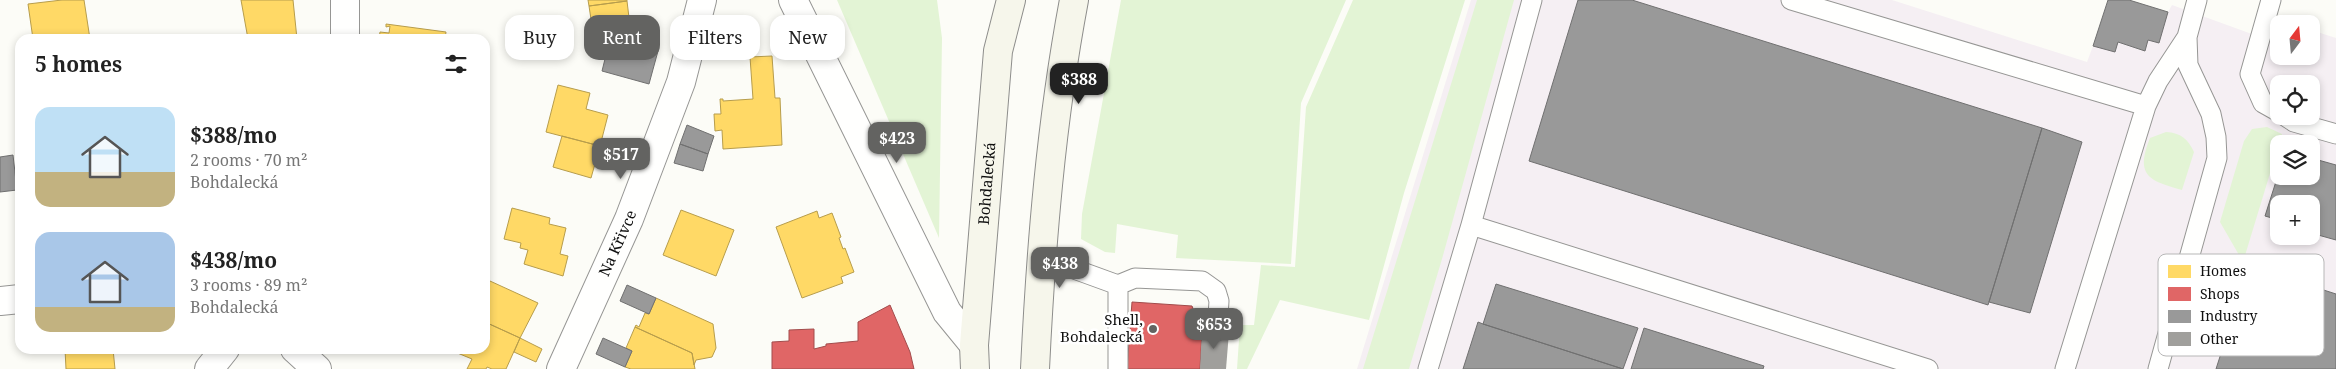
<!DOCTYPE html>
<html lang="en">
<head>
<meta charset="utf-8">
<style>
  :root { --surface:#fff; --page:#f6f6f6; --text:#222; --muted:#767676; --accent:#636361 }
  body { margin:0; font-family:"Noto Serif",serif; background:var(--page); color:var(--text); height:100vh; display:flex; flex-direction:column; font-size:19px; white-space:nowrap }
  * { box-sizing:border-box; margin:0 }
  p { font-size:16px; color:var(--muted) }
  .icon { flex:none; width:28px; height:28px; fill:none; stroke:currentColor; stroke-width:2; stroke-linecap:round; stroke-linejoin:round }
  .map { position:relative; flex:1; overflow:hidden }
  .panel { position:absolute; left:15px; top:34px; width:475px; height:320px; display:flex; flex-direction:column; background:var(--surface); border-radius:15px; box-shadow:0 2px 8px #0003 }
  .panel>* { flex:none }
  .banner { position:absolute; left:505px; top:15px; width:475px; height:45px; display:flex; gap:10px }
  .needle { width:32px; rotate:16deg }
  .tools { position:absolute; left:2270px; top:15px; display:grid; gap:10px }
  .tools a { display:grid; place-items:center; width:50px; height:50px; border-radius:10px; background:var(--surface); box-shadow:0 2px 8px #0003; font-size:25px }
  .price { position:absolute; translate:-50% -42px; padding:0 11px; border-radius:10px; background:var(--accent); color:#fff; font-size:16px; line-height:32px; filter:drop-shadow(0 1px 2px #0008) }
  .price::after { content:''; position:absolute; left:50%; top:30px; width:15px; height:11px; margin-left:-8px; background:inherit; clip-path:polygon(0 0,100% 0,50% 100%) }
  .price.active { background:#222; color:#fff }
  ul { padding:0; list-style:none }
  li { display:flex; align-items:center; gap:15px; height:125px; padding:0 20px }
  li span { display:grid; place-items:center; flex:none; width:140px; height:100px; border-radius:15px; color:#555 }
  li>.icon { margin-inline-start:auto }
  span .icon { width:60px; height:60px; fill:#fffc; stroke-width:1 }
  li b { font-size:21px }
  h2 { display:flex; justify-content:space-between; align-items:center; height:60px; padding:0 20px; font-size:21px }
  .chip { padding:0 18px; border-radius:15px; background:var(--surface); box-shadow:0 2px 8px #0003; font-size:18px; line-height:45px }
  .chip.active { background:var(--accent); color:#fff }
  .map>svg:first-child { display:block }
  .industrial { fill:#f5eff3; fill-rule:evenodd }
  .green { fill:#e3f4d5 }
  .homes { fill:#ffd966; stroke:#b79d4c }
  .shops { fill:#e06666; stroke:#a24c4c }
  .industry { fill:#999; stroke:#707070 }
  .building { fill:#a09f9c }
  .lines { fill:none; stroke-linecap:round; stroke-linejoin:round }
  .lane-casing { stroke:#969694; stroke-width:21 }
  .street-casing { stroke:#969694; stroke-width:30 }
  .secondary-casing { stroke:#8d8d8b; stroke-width:30 }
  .lane { stroke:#fffffe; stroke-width:19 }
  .street { stroke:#fffffe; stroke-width:28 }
  .secondary { stroke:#f6f6eb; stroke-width:28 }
  .poi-dot { fill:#636361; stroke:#fff; stroke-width:2 }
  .labels { text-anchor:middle; stroke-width:5; stroke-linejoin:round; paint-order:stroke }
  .street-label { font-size:15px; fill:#101010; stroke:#fff }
  .poi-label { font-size:15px; fill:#101010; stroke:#fff; text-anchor:end }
  .key { fill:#fff; stroke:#b7b7b7; stroke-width:1 }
  .key-label { font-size:14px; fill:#101010 }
</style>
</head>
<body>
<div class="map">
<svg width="2336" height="369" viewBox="0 0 2336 369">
  <rect width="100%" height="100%" fill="#fcfcf7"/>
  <path class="industrial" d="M1471 0H1892L2087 62 2093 46 2168 12 2172 5 2260 37 2279 41V56H2311V30L2336 38V369H1357ZM2279 84H2311V116H2279ZM2279 144H2311V176H2279ZM2279 204H2311V236H2279Z"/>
  <path class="green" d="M837 0H937L942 38 939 238Z
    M1121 0H1346L1301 103 1291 264 1176 258 1178 235 1117 224 1115 253 1105 252 1081 239 1082 214Z
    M1353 0H1465L1404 193 1369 320 1280 300 1247 369H1237L1240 325H1254L1261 265 1295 267 1306 107Z
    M1477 0H1514L1442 259 1409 369H1363Z
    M2267 127 2282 134 2243 262 2220 222 2244 141 2252 129Z
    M2166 132C2181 133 2188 139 2194 152L2182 190C2148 181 2135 175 2150 138Z"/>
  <path class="homes" d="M62 0H84L90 39H33L28 4Z
    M241 0H293L297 39H248Z
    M588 0H627V1L589 6Z
    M627 1 630 26 609 29 610 37 594 39 589 6Z
    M386 24 446 32 445 39H379L380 32 389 33 390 26 386 27Z
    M772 56 775 98H780L782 145 723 149 722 130 715 131 714 114H721L720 99H723V101L753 99 750 57Z
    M558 85 590 93 586 109 608 115 600 146 546 132Z
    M562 136 600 146 591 178 553 167Z
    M512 208 550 218 549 224 566 228 560 254 568 256 563 276 524 264 528 250 520 248 521 243 504 239Z
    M681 210 734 230 716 276 663 255Z
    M817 211 819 218 832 213 841 237 839 238 843 249 845 248 854 272 841 277 843 283 802 298 776 227Z
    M490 281 538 303 520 338 485 322V291Z
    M656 298 713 324 716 348 712 357 696 360 694 365 692 353 635 327 636 325 639 327 645 313 649 314Z
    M485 322 520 338 506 369H492L487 367 486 369H467L472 359 455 352 457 349H485Z
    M635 327 692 353 695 369H631L625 367 632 351 626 348Z
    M520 338 542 349 536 362 514 352Z
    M65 349H113L115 369H66Z"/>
  <path class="shops" d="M1132 302 1192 306 1202 330 1200 369H1127Z
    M890 305 910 352 914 369H772V342L789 341V330L814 329V349L826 346V344L858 341V322Z"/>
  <path class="industry" d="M1578 0H1632L2042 128 1988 305 1529 161Z
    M2108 0H2129L2168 12 2159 43 2148 40 2145 51 2118 42 2115 52 2093 46Z
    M608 47 658 51 649 84 602 71Z
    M687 125 714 136 708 154 680 144Z
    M2042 128 2082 142 2030 313 1989 302Z
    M680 144 708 154 703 171 674 163Z
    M13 155 17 190 0 192V157Z
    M2311 158 2336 165V240L2311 233V204H2279V220L2265 216 2279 172V176H2311Z
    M2249 266 2336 294V369H2216Z
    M1496 284 1638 328 1623 369 1483 324Z
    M627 285 656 298 649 314 620 301Z
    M1478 322 1483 324 1623 369H1463Z
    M1644 328 1764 366 1763 369H1631Z
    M603 338 632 351 625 367 596 354Z"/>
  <path class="building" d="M1202 330 1229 332 1226 369H1200Z"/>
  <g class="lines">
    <defs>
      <path id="lane" d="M1532 0 1471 225 1928 369
        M1791 0 2146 106
        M2271 0 2250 74 2263 103 2279 112
        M2285 116 2294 122 2336 134
        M1041 257 1118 285V369
        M1118 285 1135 278 1202 281 1216 291 1219 301 1217 331
        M1428 369 1471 225
        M2065 369 2146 106 2158 81 2187 37 2197 0
        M2158 369 2217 158 2216 137 2211 114 2188 65 2187 37"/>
      <g id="street">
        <path d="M345 0V39"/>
        <path d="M793 0 947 312 974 345"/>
        <path d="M0 301 20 299"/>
        <path d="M295 349 317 369"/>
        <path d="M209 369 225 349"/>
        <path id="s1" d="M561 369 629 219 681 82 702 0"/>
      </g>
      <g id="secondary">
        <path id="s2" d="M975 369 974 345 998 51 1011 0"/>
        <path d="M1035 369C1041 245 1051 122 1074 0"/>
      </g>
    </defs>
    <use href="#lane" class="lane-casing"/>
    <use href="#street" class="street-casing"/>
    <use href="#secondary" class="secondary-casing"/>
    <use href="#lane" class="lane"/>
    <use href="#street" class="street"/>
    <use href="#secondary" class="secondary"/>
  </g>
  <circle class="poi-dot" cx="1153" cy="329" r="5"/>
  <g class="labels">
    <g class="street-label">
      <text dy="5" stroke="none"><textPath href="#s2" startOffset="186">Bohdalecká</textPath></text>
      <text dy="5" stroke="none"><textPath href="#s1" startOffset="138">Na Křivce</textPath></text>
    </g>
    <g class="poi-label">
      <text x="1143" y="325">Shell,<tspan x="1143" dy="17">Bohdalecká</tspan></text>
    </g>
  </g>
  <rect x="2158" y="254" width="166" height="102" rx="8" class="key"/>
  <rect x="2168" y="265" width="23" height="13" fill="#ffd966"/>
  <rect x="2168" y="287" width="23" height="14" fill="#e06666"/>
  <rect x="2168" y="310" width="23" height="13" fill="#999"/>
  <rect x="2168" y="332" width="23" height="14" fill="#a09f9c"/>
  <g class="key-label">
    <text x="2200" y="276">Homes</text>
    <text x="2200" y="299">Shops</text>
    <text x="2200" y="321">Industry</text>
    <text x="2200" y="344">Other</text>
  </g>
</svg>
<div class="tools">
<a><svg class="needle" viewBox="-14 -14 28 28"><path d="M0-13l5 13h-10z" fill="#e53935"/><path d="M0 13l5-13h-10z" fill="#767676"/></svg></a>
<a><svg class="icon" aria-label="locate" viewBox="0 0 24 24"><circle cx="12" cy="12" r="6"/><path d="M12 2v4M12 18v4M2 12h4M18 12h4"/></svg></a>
<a><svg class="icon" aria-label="layers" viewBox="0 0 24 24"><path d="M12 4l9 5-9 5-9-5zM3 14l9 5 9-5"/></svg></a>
<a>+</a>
</div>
<b class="price active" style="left:1079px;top:105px">$388</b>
<b class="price" style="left:897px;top:164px">$423</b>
<b class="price" style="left:621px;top:180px">$517</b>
<b class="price" style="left:1060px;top:289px">$438</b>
<b class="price" style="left:1214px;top:350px">$653</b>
<div class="banner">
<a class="chip">Buy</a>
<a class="chip active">Rent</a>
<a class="chip">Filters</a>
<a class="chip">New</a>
</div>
<section class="panel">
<h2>5 homes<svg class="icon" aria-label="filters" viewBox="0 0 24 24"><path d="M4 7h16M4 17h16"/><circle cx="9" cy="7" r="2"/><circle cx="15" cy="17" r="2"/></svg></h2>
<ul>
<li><span style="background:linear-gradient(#bfe0f5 65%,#c2b280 0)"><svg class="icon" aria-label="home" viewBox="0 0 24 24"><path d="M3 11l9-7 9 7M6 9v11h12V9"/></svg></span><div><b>$388/mo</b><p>2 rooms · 70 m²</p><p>Bohdalecká</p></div></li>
<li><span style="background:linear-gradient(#a9c7e8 75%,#c2b280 0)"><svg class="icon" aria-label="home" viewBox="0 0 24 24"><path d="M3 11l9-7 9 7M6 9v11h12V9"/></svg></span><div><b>$438/mo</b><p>3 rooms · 89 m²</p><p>Bohdalecká</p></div></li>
</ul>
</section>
</div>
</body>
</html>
